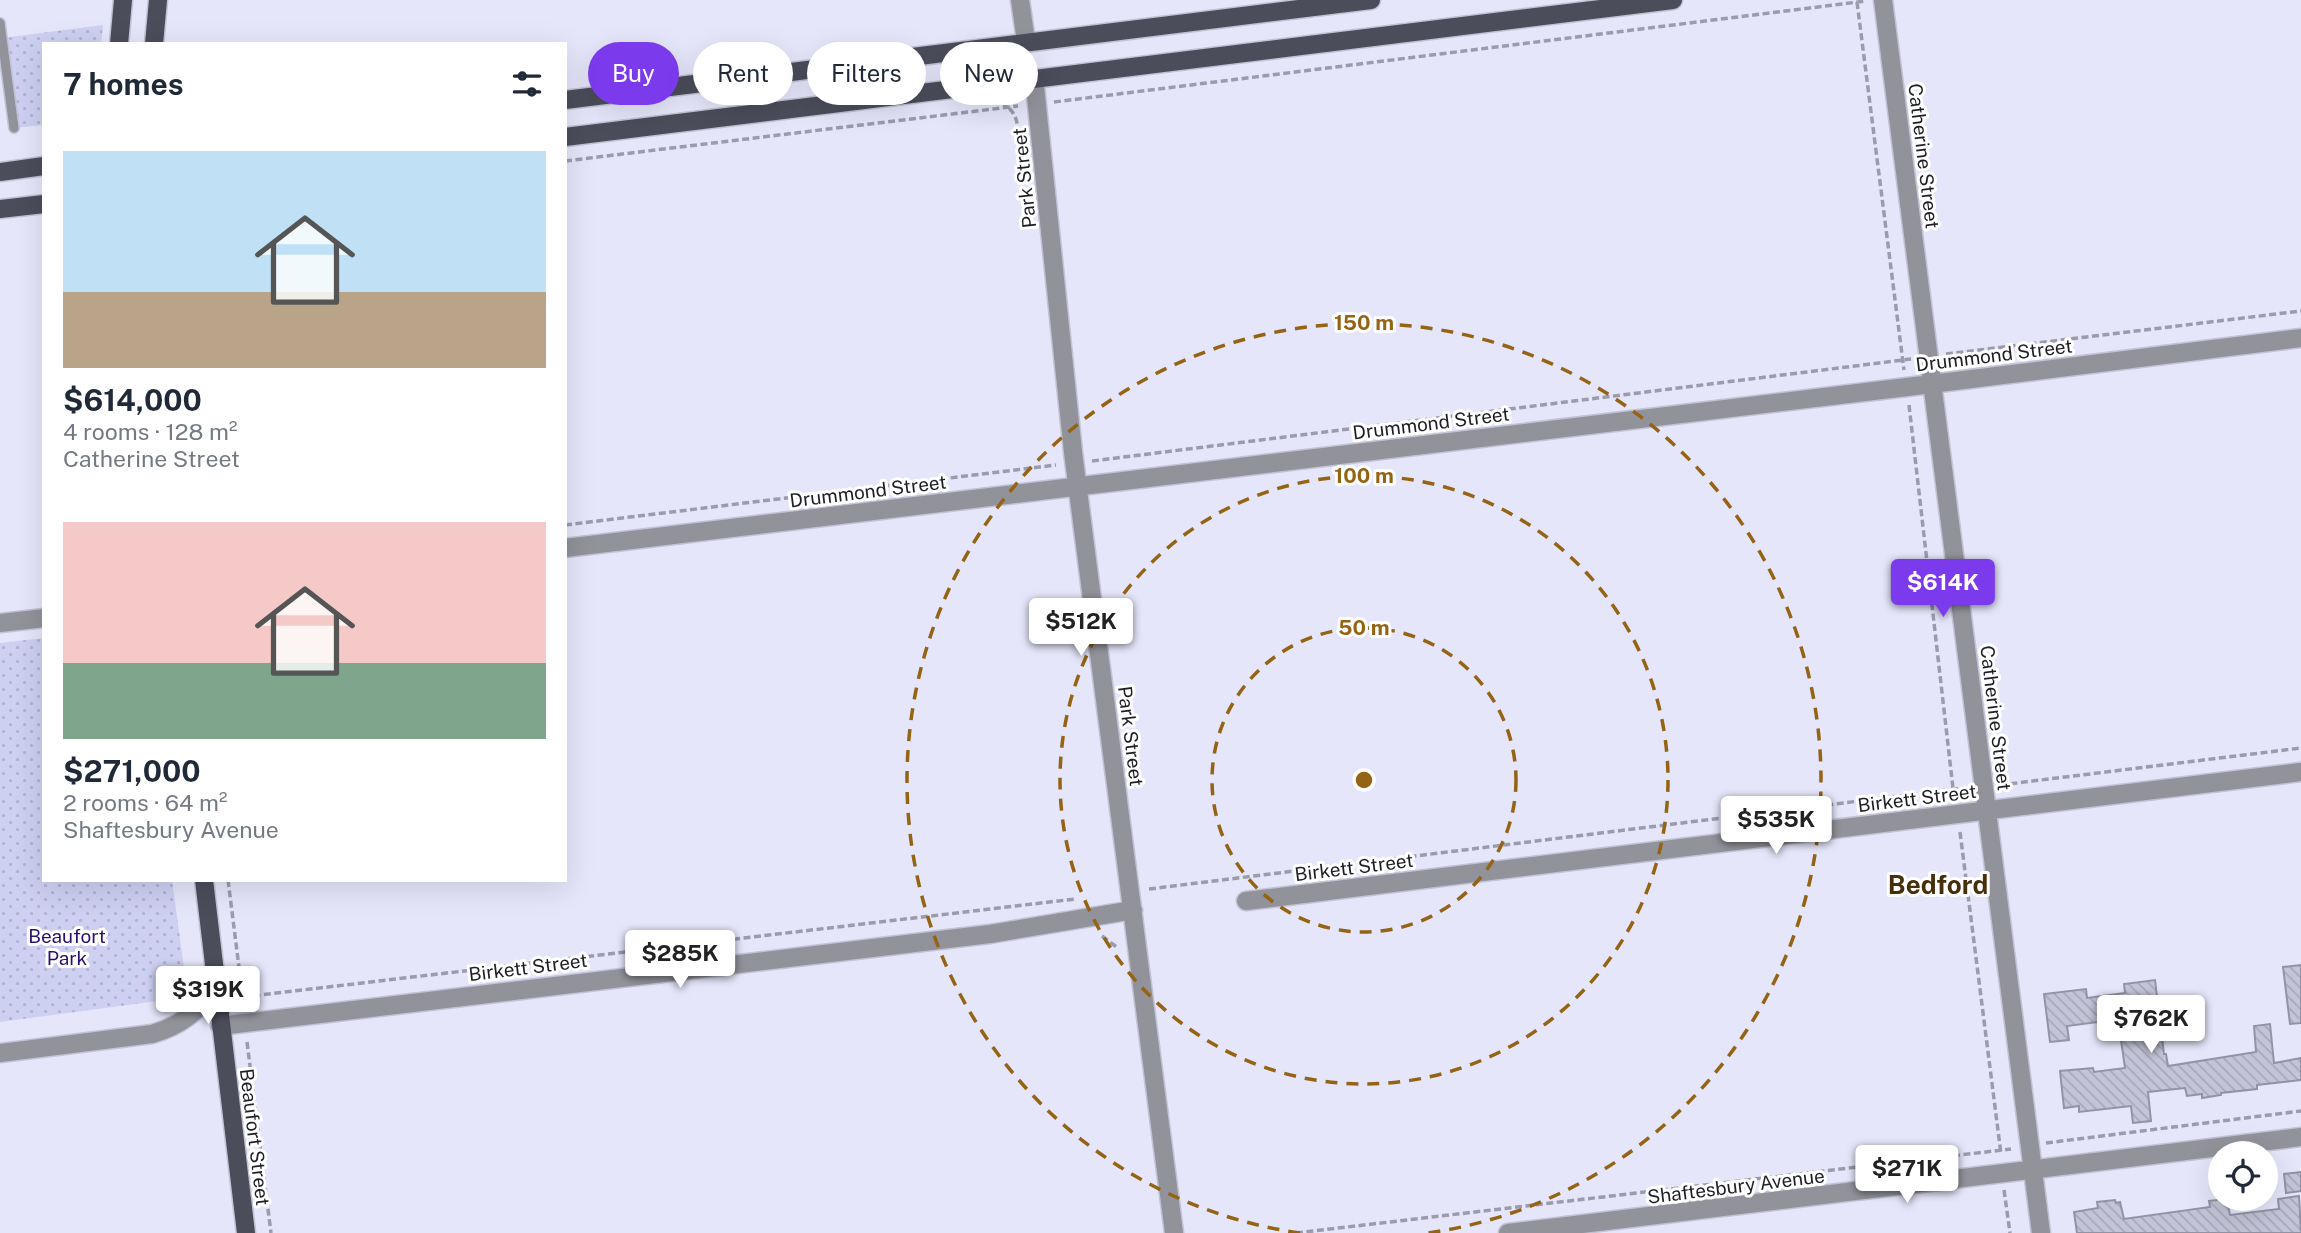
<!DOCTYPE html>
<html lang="en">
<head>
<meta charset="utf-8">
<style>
  :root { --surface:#fff; --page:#f6f6f7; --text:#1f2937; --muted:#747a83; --accent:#7c3aed }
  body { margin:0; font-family:"Public Sans",sans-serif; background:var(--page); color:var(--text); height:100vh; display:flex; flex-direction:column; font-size:26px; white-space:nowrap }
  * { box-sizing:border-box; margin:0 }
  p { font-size:23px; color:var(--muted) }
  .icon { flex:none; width:38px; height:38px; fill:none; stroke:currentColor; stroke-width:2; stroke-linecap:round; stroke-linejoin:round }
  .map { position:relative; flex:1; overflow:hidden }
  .details { position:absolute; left:42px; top:42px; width:525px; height:840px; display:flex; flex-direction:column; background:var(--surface); border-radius:0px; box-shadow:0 7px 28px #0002 }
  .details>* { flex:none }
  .hud { position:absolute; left:588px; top:42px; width:665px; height:63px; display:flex; gap:14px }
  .buttons { position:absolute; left:2208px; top:1141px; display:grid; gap:14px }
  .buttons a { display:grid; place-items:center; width:70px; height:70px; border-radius:50%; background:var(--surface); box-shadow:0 7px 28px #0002; font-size:35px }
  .price { position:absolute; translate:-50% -60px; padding:0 16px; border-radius:7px; background:#fff; color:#222; font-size:23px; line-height:46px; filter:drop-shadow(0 2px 4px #0008) }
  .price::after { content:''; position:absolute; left:50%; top:42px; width:21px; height:16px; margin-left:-10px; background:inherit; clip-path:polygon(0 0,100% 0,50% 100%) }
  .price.selected { background:var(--accent); color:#fff }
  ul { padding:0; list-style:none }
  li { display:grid; align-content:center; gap:14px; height:371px; padding:0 21px }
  li span { display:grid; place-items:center; height:217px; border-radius:0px; color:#555 }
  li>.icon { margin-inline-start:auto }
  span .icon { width:126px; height:126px; fill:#fffc; stroke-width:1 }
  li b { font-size:30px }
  h2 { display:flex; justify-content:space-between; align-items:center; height:84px; padding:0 21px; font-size:30px }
  .tag { padding:0 24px; border-radius:32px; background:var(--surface); box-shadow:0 7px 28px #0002; font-size:24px; line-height:63px }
  .tag.selected { background:var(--accent); color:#fff }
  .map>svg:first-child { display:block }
  .park { fill:url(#park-dots) }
  .building { fill:url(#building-back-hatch); stroke:#9293a5; stroke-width:2 }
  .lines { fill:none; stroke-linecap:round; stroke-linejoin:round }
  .lane-casing { stroke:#c1c2d4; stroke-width:12 }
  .street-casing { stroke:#c1c2d4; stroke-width:21 }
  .primary-casing { stroke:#c1c2d4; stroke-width:21 }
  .path { stroke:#9b9bab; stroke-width:3.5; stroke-dasharray:7 3.5; stroke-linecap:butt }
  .lane { stroke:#92929b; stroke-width:9 }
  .street { stroke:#92929b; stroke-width:18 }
  .primary { stroke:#4c4d5b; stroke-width:18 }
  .ring { fill:none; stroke:#946314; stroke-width:3.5; stroke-dasharray:12 9 }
  .labels { text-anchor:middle; stroke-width:6; stroke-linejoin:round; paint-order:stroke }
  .street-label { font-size:19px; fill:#1e1e25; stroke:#fff }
  .park-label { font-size:19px; fill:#270f73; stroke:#fff }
  .district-label { font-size:26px; font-weight:bold; fill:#472f0c; stroke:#fff }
  .centre { fill:#946314; stroke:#fff; stroke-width:3.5 }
  .ring-label { font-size:21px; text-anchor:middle; font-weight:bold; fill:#946314; stroke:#fff; stroke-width:6; stroke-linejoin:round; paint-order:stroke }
</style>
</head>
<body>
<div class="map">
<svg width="2301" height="1233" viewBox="0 0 2301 1233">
  <defs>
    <pattern id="park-dots" width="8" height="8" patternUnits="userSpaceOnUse" patternTransform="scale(1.75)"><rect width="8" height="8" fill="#ced0f2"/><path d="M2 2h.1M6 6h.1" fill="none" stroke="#b0b2cf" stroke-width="1.8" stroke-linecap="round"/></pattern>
    <pattern id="building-back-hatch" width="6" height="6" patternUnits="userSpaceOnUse" patternTransform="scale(1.75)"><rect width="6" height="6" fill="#c3c4d7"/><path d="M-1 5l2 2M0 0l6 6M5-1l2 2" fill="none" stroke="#a7a8b8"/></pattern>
  </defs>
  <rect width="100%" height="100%" fill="#e5e6fa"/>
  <path class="park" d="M103 25 101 44H44V125L14 128 2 38Z
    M44 638V880H172L188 997 0 1022V643Z"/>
  <path class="building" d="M2301 965V1023L2290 1024 2283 967Z
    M2155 980 2164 1054H2166L2168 1066 2256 1052 2254 1026 2270 1024 2274 1063 2301 1058V1080L2257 1085V1089L2221 1093V1095L2202 1098V1094L2187 1096 2185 1088 2148 1092 2151 1121 2133 1123 2131 1106 2079 1112V1106L2064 1108 2060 1071 2093 1068 2094 1072 2125 1068 2120 1033 2107 1034 2105 1021 2067 1026 2069 1040 2050 1042 2044 994 2086 989 2087 998 2125 993 2124 984Z
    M2301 1172V1191L2286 1193 2284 1174Z
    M2299 1196 2301 1233H2077L2074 1212 2098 1208 2097 1202 2115 1200 2116 1203 2120 1202 2124 1219 2210 1207 2209 1201 2227 1199 2230 1215 2279 1209 2278 1199Z"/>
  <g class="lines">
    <defs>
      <path id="lane" d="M0 23 14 128"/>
      <path id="street" d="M1020 0 1026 41
        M1883 0 2041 1233
        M1034 77 1073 452 1174 1233
        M565 548 1907 387 2301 338
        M0 623 44 618
        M1246 901 2301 772
        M220 1026 990 934 1133 910
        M0 1053 152 1034C181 1026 195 1012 216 991
        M1508 1233 2301 1137"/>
      <path id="primary" d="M119 44 123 0
        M154 44 158 0
        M565 100 1371 0
        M565 137 1673 0
        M0 172 44 166
        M0 209 44 204
        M204 880 246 1233"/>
    </defs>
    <use href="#lane" class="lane-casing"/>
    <use href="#street" class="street-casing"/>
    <use href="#primary" class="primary-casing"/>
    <path class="path" d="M1857 2 1904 370
      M1001 102C1012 109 1016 115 1018 128
      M1054 102 1866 1
      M565 161 1018 106
      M1946 354 2301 311
      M1909 405 1954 797
      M1092 461 1911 359
      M565 525 1056 465
      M2000 785 2301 748
      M1960 832 2001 1154
      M228 880 244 1007
      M1149 889 1964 788
      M1102 936 1118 948
      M243 997 1075 899
      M247 1042 271 1233
      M2046 1143 2301 1111
      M2004 1190 2010 1233
      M1296 1233 2011 1149"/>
    <use href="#lane" class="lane"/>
    <use href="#street" class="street"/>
    <use href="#primary" class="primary"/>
  </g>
  <g class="ring">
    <circle cx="1364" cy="780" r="152"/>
    <circle cx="1364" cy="780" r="304"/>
    <path d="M1300 1233A457 457 0 1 1 1428 1233"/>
  </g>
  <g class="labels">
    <g class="street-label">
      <text transform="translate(1924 156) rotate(83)" y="7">Catherine Street</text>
      <text transform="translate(1024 178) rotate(-96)" y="7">Park Street</text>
      <text transform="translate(1994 355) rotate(-7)" y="7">Drummond Street</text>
      <text transform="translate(1431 423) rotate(-7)" y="7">Drummond Street</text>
      <text transform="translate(868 491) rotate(-7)" y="7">Drummond Street</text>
      <text transform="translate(1996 718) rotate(83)" y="7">Catherine Street</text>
      <text transform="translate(1131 736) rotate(83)" y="7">Park Street</text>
      <text transform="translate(1917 798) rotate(-7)" y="7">Birkett Street</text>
      <text transform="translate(1354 867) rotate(-7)" y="7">Birkett Street</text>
      <text transform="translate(528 967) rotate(-7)" y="7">Birkett Street</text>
      <text transform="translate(255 1137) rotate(83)" y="7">Beaufort Street</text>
      <text transform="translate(1736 1186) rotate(-7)" y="7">Shaftesbury Avenue</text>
    </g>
    <g class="park-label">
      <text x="67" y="943">Beaufort<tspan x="67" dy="22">Park</tspan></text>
    </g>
    <g class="district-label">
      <text x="1938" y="894">Bedford</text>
    </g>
  </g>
  <circle cx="1364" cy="780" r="10" class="centre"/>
  <g class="ring-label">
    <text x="1364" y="330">150 m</text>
    <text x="1364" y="483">100 m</text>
    <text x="1364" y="635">50 m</text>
  </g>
</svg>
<div class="buttons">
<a><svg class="icon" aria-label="locate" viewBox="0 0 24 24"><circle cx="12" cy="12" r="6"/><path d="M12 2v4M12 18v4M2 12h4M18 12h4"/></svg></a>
</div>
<b class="price selected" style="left:1943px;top:619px">$614K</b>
<b class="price" style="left:1081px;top:658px">$512K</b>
<b class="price" style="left:1776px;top:856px">$535K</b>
<b class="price" style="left:680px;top:990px">$285K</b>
<b class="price" style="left:208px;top:1026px">$319K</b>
<b class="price" style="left:2151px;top:1055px">$762K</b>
<b class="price" style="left:1907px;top:1205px">$271K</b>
<div class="hud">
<a class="tag selected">Buy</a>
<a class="tag">Rent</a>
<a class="tag">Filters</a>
<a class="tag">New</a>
</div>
<section class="details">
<h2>7 homes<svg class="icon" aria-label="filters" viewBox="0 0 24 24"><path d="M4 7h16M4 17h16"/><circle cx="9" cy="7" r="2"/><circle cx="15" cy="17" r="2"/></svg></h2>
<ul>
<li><span style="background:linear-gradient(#bfe0f5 65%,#b9a48a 0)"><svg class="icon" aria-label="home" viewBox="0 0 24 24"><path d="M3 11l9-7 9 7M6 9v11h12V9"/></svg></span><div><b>$614,000</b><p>4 rooms · 128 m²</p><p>Catherine Street</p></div></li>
<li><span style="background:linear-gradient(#f6c9c9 65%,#7fa58c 0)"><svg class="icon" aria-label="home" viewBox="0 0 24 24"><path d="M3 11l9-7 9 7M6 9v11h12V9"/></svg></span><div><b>$271,000</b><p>2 rooms · 64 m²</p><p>Shaftesbury Avenue</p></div></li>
</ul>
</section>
</div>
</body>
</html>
